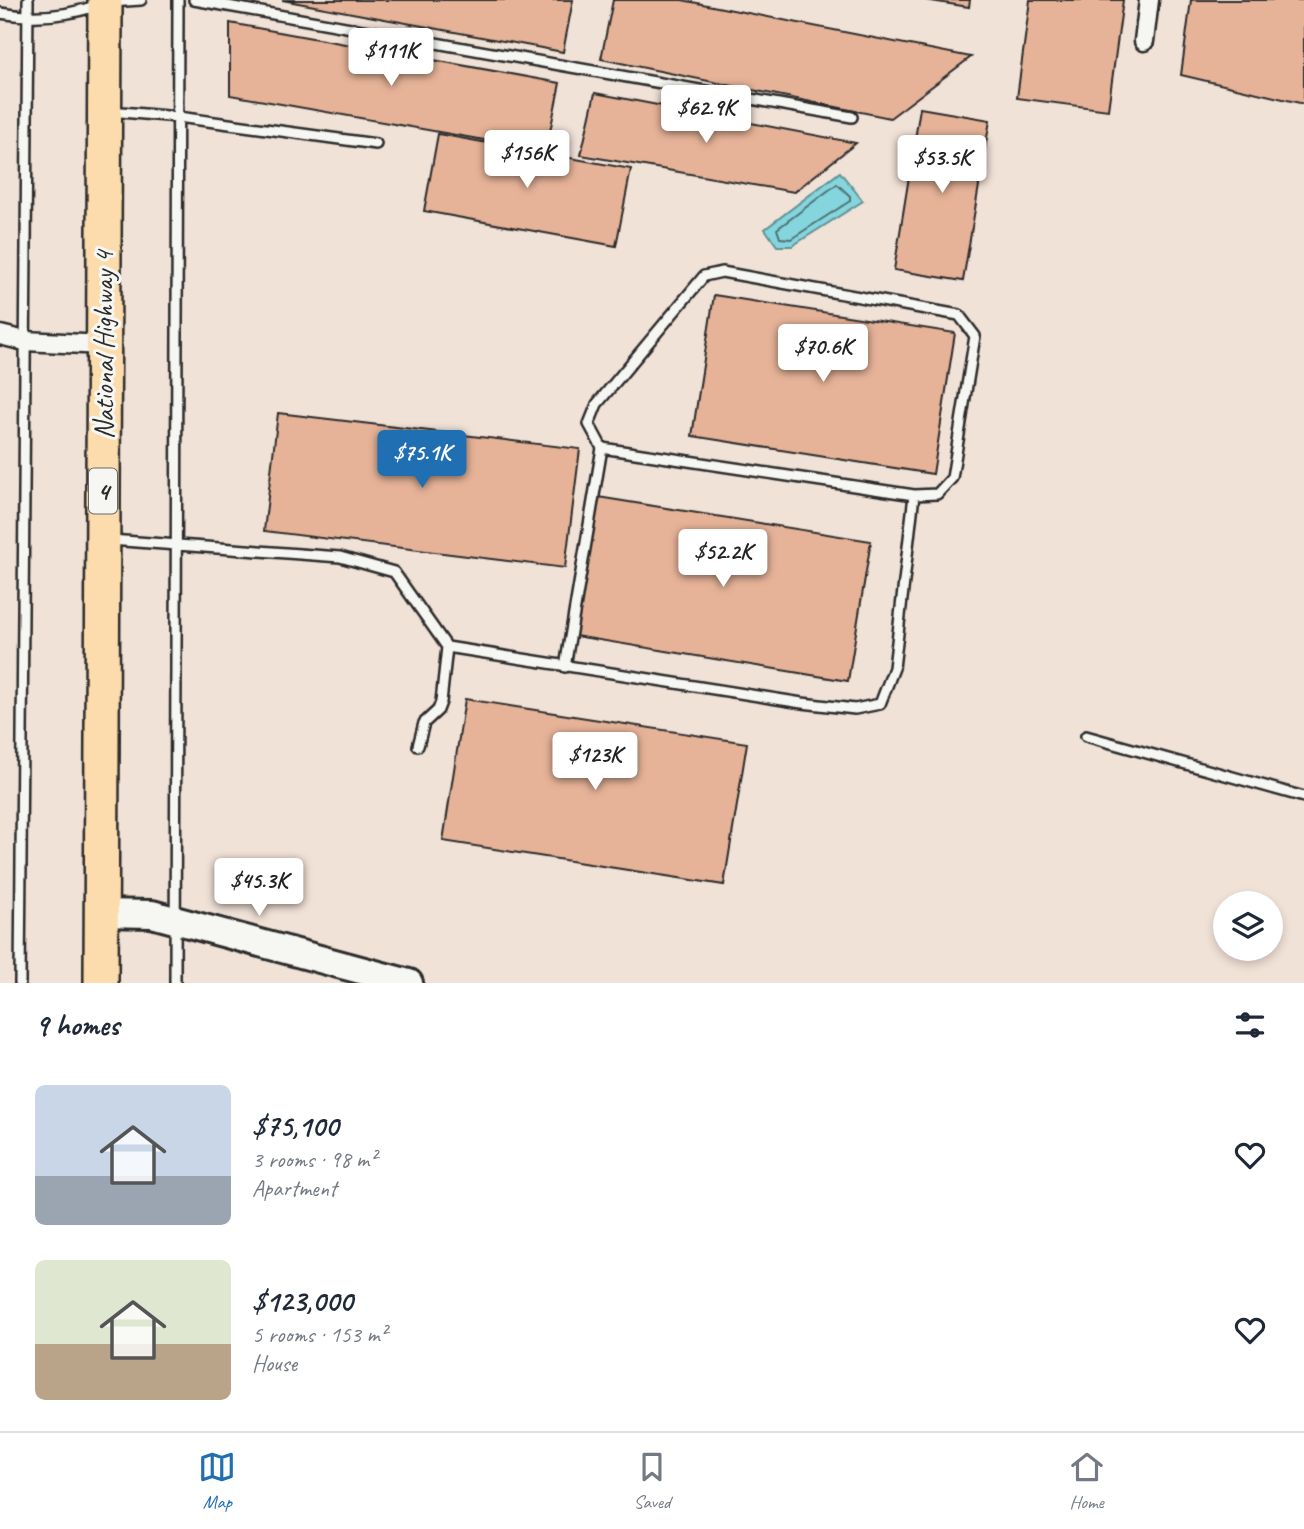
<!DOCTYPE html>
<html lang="en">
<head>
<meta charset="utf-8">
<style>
  :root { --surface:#fff; --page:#f2f2f3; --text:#1f2937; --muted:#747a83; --line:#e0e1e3; --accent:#1f6fb2 }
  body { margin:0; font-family:Caveat,sans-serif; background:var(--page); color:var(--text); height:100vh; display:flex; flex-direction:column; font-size:26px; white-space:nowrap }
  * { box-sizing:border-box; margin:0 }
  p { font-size:23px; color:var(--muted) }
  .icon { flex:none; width:38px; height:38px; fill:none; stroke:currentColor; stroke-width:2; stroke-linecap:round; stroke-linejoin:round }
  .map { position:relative; height:983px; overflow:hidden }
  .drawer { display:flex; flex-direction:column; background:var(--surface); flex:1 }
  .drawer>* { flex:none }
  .tools { position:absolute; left:1213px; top:891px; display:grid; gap:14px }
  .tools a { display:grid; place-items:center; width:70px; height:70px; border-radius:50%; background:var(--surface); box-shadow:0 4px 10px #0003; font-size:35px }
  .price { position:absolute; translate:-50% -60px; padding:0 16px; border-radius:7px; background:#fff; color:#222; font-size:23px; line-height:46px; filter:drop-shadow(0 2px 4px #0008) }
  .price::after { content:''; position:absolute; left:50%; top:42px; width:21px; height:16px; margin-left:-10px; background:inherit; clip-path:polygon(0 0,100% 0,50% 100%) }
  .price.selected { background:var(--accent); color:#fff }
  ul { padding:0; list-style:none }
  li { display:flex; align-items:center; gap:21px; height:175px; padding:0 35px }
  li span { display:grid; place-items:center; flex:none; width:196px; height:140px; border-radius:10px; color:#555 }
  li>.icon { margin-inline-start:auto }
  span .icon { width:84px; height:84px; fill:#fffc; stroke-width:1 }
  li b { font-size:30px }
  h2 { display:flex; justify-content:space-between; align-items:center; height:84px; padding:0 35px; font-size:30px }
  .tab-bar { display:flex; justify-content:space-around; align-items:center; height:98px; border-top:2px solid var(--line); background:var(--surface); font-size:19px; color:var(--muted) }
  .tab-bar a { display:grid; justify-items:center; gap:4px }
  .tab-bar .selected { color:var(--accent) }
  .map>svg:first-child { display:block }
  .water { fill:#84d5dd; stroke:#609196; stroke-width:2 }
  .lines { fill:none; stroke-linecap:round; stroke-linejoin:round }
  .shore { stroke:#4f6f72; stroke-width:2 }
  .building { fill:#e6b398; stroke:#2b2b2b; stroke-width:2 }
  .lane-casing { stroke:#2b2b2b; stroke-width:14 }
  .street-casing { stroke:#2b2b2b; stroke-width:23 }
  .secondary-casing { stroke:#2b2b2b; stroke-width:32 }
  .highway-casing { stroke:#2b2b2b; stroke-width:38 }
  .lane { stroke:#f6f6f2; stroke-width:9 }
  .street { stroke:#f6f6f2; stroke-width:18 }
  .secondary { stroke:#f6f6f2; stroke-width:26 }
  .highway { stroke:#fcdcac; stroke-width:33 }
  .labels { text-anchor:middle; stroke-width:6; stroke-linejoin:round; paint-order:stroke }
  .shield { fill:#f6f6f2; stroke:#686867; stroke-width:2 }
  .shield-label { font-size:26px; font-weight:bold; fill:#2b2b2b }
  .street-label { font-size:28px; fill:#2b2b2b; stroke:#f6f6f2 }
</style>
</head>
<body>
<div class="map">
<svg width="1304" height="983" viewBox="0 0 1304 983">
  <rect width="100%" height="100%" fill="#f1e2d7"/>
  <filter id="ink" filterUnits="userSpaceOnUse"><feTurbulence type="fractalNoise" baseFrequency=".0143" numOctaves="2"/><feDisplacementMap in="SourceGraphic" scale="14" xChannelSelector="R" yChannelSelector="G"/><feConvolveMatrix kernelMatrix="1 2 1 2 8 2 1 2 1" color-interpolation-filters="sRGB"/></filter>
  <g filter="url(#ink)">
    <path class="water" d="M840 172 863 201 792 246H777L765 229Z"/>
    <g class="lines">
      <path class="shore" d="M837 184 850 196V201L791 239 780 238 777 229Z"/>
    </g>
    <path class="building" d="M282 0H573L563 52Z
      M613 0H682L971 57 890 118 601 59Z
      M925 0H970L969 7Z
      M1030 0H1123L1108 110 1017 98Z
      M1191 0H1304V104L1181 75Z
      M230 23 560 83 546 151 230 95Z
      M595 93 856 143 794 192 581 155Z
      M920 108 990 120 963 281 894 270Z
      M438 134 631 169 616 246 424 211Z
      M714 295 955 333 933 474 692 436Z
      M278 413 580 449 565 568 264 531Z
      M598 497 871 541 848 681 575 636Z
      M465 699 747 743 724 885 443 841Z"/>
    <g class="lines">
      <defs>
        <path id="lane" d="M194 0 852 117
          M111 2 141 0
          M0 13C34 19 65 17 98 5
          M110 111 178 117 376 144
          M110 540 340 557 394 572 447 647 802 703 855 709 880 704 894 668 914 495 602 448
          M565 667 602 448 589 424 597 404 704 276 722 272 959 315 975 336 952 478 937 494 914 495
          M1086 736 1304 797
          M418 746 424 723 438 710 441 702 447 647
          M20 983 28 0
          M175 983 178 0"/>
        <path id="street" d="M1144 41 1149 0
          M0 335 25 341 103 345"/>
        <path id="secondary" d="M101 913 152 914 409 983"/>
        <path id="highway" d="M101 983 105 0"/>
      </defs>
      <use href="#lane" class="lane-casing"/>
      <use href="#street" class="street-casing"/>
      <use href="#secondary" class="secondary-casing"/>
      <use href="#highway" class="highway-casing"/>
      <use href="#lane" class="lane"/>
      <use href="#street" class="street"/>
      <use href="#secondary" class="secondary"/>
      <use href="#highway" class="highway"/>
    </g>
  </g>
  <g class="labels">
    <rect class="shield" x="89" y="468.5" width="28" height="45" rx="5"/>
    <g class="shield-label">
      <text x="103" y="500">4</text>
    </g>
    <g class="street-label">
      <text transform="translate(103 345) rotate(-90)" y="10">National Highway 4</text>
    </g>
  </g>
</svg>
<div class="tools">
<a><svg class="icon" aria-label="layers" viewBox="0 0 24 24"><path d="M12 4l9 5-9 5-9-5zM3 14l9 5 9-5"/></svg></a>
</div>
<b class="price" style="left:391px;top:88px">$111K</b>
<b class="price" style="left:706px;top:145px">$62.9K</b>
<b class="price" style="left:527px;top:190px">$156K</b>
<b class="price" style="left:942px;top:195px">$53.5K</b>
<b class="price" style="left:823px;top:384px">$70.6K</b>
<b class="price selected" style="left:422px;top:490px">$75.1K</b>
<b class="price" style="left:723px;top:589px">$52.2K</b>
<b class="price" style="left:595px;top:792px">$123K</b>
<b class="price" style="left:259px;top:918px">$45.3K</b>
</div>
<section class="drawer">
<h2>9 homes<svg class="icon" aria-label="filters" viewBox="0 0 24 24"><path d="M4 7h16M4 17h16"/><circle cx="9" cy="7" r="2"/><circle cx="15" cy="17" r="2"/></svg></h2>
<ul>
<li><span style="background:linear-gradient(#c9d6e8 65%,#9aa5b1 0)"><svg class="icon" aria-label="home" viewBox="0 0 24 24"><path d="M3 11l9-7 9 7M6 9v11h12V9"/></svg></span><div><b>$75,100</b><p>3 rooms · 98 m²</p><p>Apartment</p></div><svg class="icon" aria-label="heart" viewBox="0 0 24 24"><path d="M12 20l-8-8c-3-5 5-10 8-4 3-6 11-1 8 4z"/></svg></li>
<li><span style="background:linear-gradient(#dfe7d0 60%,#b9a48a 0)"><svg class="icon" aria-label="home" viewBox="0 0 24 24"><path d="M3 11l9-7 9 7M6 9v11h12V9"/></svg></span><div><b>$123,000</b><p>5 rooms · 153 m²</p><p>House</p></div><svg class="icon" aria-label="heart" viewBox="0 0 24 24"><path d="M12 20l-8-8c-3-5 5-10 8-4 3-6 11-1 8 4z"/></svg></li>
</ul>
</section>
<nav class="tab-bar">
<a class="selected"><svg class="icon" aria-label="map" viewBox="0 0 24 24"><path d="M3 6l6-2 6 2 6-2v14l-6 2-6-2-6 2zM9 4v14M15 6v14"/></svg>Map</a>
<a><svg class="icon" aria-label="saved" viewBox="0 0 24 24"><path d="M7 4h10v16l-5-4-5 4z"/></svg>Saved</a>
<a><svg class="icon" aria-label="home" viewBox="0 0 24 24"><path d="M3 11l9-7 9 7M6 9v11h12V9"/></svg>Home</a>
</nav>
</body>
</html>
